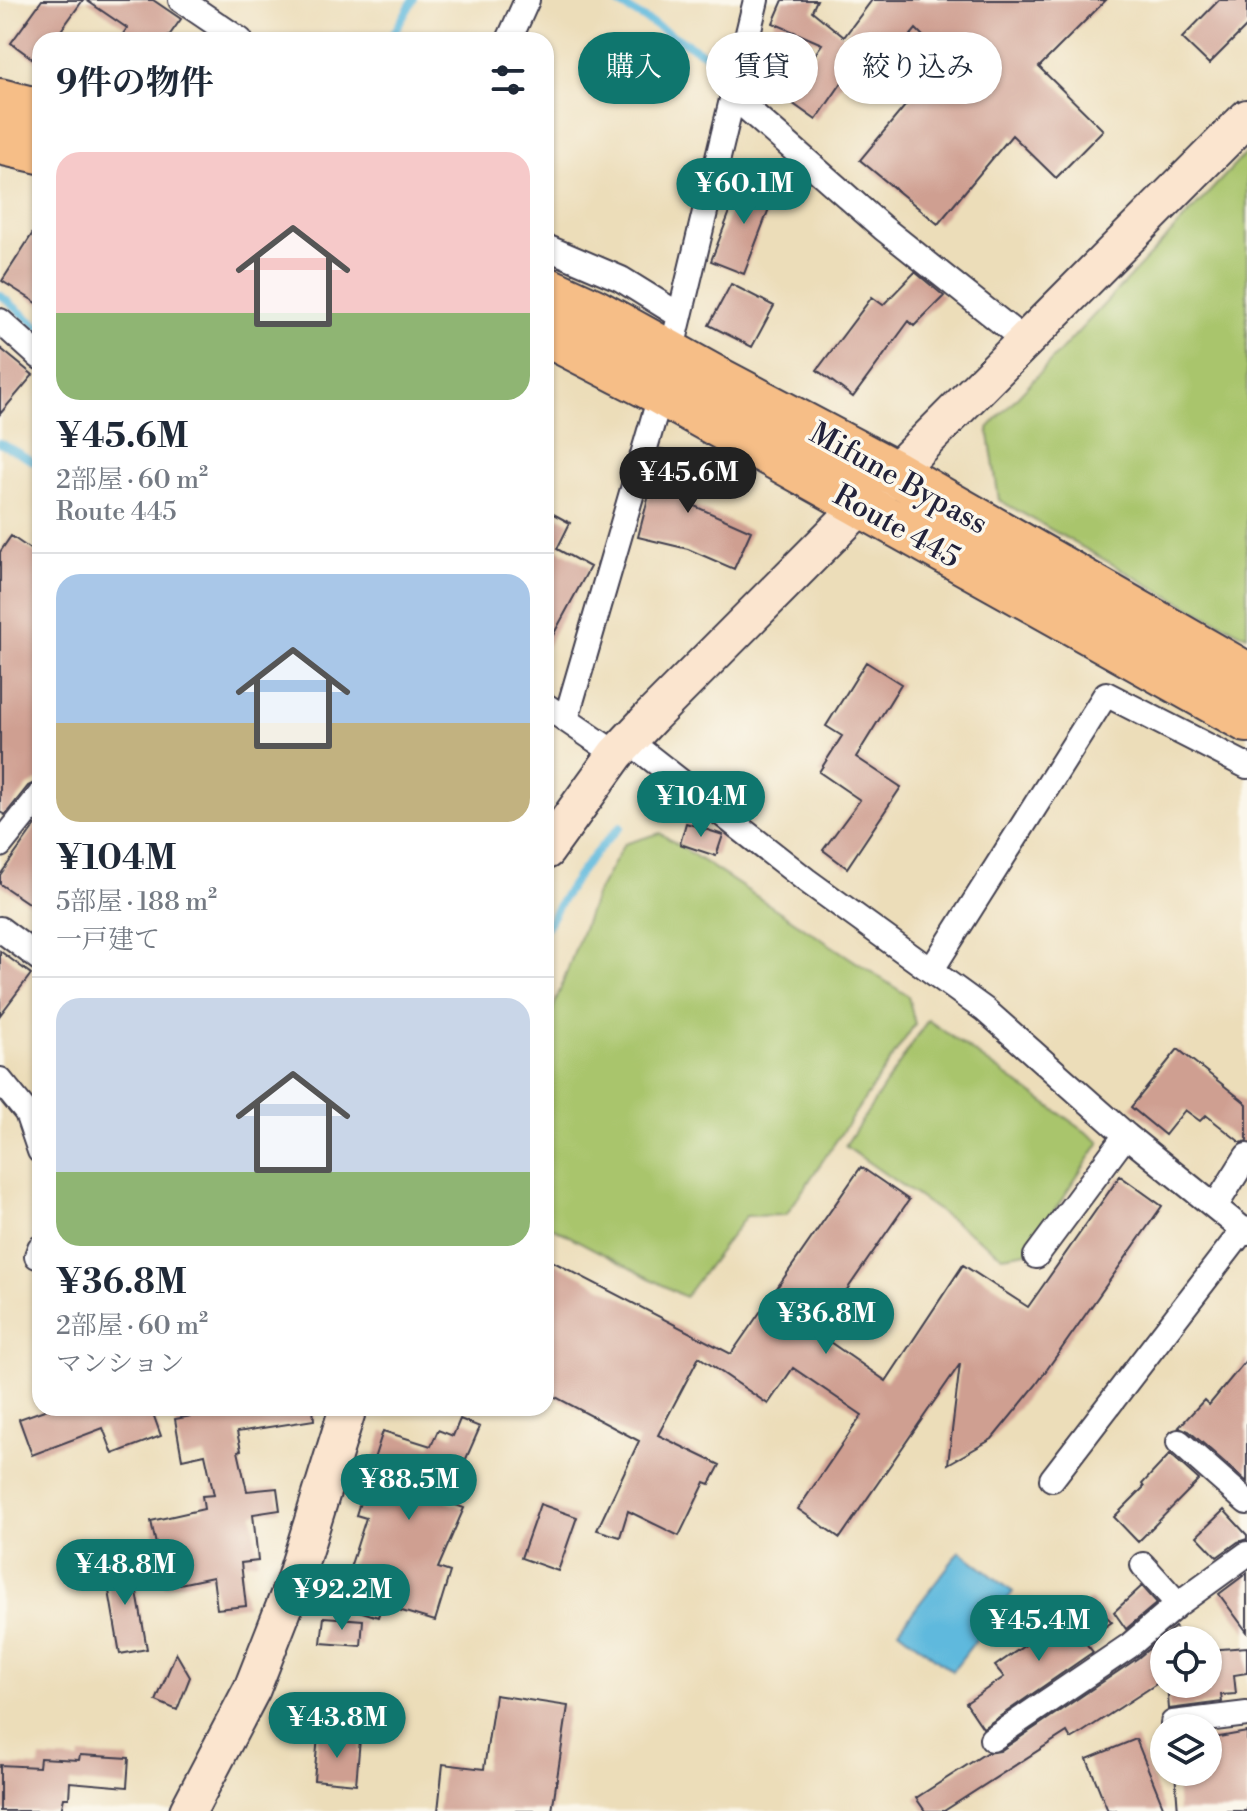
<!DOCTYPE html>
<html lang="ja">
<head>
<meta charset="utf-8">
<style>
  :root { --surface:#fff; --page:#f2f2f3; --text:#1f2937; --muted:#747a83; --line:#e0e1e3; --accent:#0f766e }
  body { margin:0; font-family:"Libre Bodoni","Noto Serif JP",serif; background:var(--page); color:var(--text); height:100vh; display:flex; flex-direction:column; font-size:30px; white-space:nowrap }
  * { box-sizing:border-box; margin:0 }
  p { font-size:26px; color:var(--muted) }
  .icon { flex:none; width:44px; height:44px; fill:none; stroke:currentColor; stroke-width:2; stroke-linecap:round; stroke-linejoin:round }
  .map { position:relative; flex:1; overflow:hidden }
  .panel { position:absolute; left:32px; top:32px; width:522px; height:1384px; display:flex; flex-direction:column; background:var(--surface); border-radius:24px; box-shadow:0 2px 6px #0004 }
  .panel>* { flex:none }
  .banner { position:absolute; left:578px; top:32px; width:548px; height:72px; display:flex; gap:16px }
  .tools { position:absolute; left:1150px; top:1626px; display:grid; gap:16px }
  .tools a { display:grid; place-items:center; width:72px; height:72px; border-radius:50%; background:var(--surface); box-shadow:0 2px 6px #0004; font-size:40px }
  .price { position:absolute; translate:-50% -68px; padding:0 18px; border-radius:28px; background:var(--accent); color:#fff; font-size:26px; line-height:52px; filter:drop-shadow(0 2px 4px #0008) }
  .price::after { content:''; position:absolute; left:50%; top:48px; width:24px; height:18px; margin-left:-12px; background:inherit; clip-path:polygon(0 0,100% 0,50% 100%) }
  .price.on { background:#222; color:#fff }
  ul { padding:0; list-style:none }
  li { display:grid; align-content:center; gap:16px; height:424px; padding:0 24px }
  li+li { border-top:2px solid var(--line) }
  li span { display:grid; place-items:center; height:248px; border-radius:24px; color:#555 }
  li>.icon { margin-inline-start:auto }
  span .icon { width:144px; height:144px; fill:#fffc; stroke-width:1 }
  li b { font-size:34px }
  h2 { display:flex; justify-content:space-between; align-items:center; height:96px; padding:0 24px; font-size:34px }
  .chip { padding:0 28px; border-radius:36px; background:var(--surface); box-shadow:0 2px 6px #0004; font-size:28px; line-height:72px }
  .chip.on { background:var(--accent); color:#fff }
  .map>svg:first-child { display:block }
  .green { fill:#a9c56c; stroke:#667454; stroke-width:2 }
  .water { fill:#5fb9dd; stroke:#406e8c; stroke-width:2 }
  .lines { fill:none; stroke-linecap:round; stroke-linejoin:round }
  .stream { stroke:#5fb9dd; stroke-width:8 }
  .building { fill:#cf9f91 }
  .street-casing { stroke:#403e4e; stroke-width:28 }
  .secondary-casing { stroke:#403e4e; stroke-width:40 }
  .highway-casing { stroke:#403e4e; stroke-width:48 }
  .street { stroke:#fff; stroke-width:24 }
  .secondary { stroke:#fbe5cf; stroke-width:36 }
  .highway { stroke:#f6be87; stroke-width:44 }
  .labels { text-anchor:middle; stroke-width:7; stroke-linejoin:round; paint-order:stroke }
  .street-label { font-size:30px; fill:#22223b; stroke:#fbf7ec }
</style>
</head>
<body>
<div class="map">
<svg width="1247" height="1811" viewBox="0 0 1247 1811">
  <rect width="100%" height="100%" fill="#fbf7ec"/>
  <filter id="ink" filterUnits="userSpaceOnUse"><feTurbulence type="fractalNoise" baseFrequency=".0125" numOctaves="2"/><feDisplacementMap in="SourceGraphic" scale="16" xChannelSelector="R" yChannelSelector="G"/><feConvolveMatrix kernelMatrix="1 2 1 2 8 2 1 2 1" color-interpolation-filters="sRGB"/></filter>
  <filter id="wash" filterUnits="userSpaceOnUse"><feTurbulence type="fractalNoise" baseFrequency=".006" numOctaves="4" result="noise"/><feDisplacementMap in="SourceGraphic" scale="32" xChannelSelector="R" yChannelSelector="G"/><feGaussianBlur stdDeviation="1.8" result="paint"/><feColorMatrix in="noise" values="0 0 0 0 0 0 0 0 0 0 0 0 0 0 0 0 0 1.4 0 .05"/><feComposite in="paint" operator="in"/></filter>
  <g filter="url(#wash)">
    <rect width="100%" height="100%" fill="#ecddb9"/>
    <path class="green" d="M1247 152V636L1167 595 999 500 988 428Z
      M660 833 908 996 915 1024 786 1215 746 1216 685 1297 546 1224V1028L595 896 624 844Z
      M928 1020 1100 1142 1027 1252 1003 1256 845 1146Z"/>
    <path class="water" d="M960 1551 1013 1592 952 1671 899 1630Z"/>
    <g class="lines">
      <path class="stream" d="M613 0 731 70
        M390 40 413 0
        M0 295 40 328
        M0 443 40 465
        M547 926C568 887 588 858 620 827"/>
    </g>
    <g id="blocks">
      <path class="building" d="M42 0H83L54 40H40V64L11 43Z
        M86 0H153L181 19 166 40H119L127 28Z
        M783 0H817L812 11 844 37 872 0H1106L1039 67 1103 130 1056 178 1012 135 938 224 860 160 945 58 916 29 871 83 852 68 816 120 785 98 822 44 773 23Z
        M1219 0H1247V26L1209 64 1182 38Z
        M743 178 776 190 744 274 711 261Z
        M40 222V305L2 281Z
        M915 272 944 296 914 326 909 321 853 397 817 370 872 297 883 305Z
        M731 284 774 306 752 347 709 325Z
        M0 348 33 375 0 414Z
        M661 449 699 459 689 495 694 497 692 505 751 531 734 569 688 549 638 537Z
        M546 510 570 523 557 549 590 567 546 648Z
        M11 536 40 556V780L28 786 5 815 0 812V552Z
        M866 662 901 684 856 757 901 787 847 868 823 850 860 800 819 772 842 736 826 726Z
        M40 819V911L0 884V875Z
        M686 823 723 835 716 856 680 844Z
        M0 951 31 974 0 1015Z
        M1178 1049 1247 1104V1141L1241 1143 1206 1115 1200 1121 1185 1110 1165 1135 1131 1107Z
        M861 1167 909 1200 817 1333 886 1381 963 1265 1028 1307 1120 1176 1162 1206 1036 1385 992 1439 948 1464 960 1364 840 1538 798 1509 862 1415 793 1368 768 1404 699 1357 658 1435 720 1465 710 1484 705 1482 679 1536 628 1511 620 1537 597 1530 639 1441 546 1392V1258L731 1354Z
        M1247 1359V1482L1189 1431 1179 1427 1204 1400 1209 1405Z
        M50 1408H151L161 1436 113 1454 103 1428 32 1455 19 1419Z
        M235 1408H313L314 1420 237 1432 241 1450 238 1451 247 1491 277 1488 280 1510 253 1514 258 1561 241 1563 246 1606 217 1609 213 1577 165 1587 151 1521 204 1509 202 1496 214 1495 205 1454 182 1459 175 1419Z
        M460 1419 480 1427 447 1502 464 1508 438 1568 450 1572 435 1621 382 1605 378 1617 356 1610 364 1586 346 1580 366 1518 356 1515 383 1431 431 1446 438 1430 453 1436Z
        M1170 1454 1199 1480 1138 1542 1114 1517 1144 1487 1142 1484Z
        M540 1504 577 1517 558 1571 521 1558Z
        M1224 1510 1247 1535V1539L1238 1542 1217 1557 1197 1536Z
        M118 1556 136 1586 147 1649 120 1654 108 1585 98 1568Z
        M1247 1573V1632L1219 1594Z
        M1142 1586 1157 1603 1126 1629 1114 1612Z
        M1090 1600 1112 1622 1084 1641 1093 1652 983 1728 966 1703 1004 1677 995 1666Z
        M324 1617 363 1620 361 1646 321 1643Z
        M1175 1627 1185 1640H1164V1679L1078 1735 1071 1739 1067 1732 944 1811H925L916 1798 986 1753 1000 1751 1138 1658Z
        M1247 1647V1673L1234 1675 1236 1694 1221 1695 1222 1702 1169 1709 1167 1684H1208V1650Z
        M176 1653 190 1677 177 1710 156 1701Z
        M495 1695 568 1706 552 1811H438L443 1764 484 1769Z
        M1247 1732V1811H1178L1175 1772H1208V1739Z
        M318 1736 360 1739 356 1784 314 1780Z
        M1136 1739 1165 1811H1108L1087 1759Z
        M80 1755 129 1758 127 1787 70 1782 69 1798H64L61 1811H0V1765L39 1767 40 1758 79 1760Z"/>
    </g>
  </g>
  <g filter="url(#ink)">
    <use href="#blocks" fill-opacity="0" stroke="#403e4e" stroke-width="2"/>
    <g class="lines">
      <defs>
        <path id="street" d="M181 0 240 40
          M509 40 527 0
          M734 97 883 228 1025 341
          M546 247 621 279 679 315
          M0 321 40 357
          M671 353 756 0
          M546 706 616 754
          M566 719 661 393
          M629 741 806 880 985 1010 1126 1135 1247 1233
          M0 845 40 795
          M0 929 40 959
          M932 969 1106 694 1247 766
          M0 1080 27 1113 40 1151
          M1216 1205 1247 1156
          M37 1256 40 1248
          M1036 1256 1126 1135
          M1179 1442 1247 1502
          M1052 1479 1244 1229
          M1143 1565 1178 1604
          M1173 1723 1247 1714
          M992 1739 1129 1646 1178 1604 1247 1554"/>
        <path id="secondary" d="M546 851 616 754 651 717 1247 118
          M188 1811 252 1689 294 1582 348 1408"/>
        <path id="highway" d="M0 101 40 111
          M0 142 40 151
          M546 289 594 311 713 377 895 473 1247 675
          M546 334 661 393 1247 720"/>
      </defs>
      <use href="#street" class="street-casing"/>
      <use href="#secondary" class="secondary-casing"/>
      <use href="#highway" class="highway-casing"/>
      <use href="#street" class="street"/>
      <use href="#secondary" class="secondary"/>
      <use href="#highway" class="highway"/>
    </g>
  </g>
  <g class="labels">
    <g class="street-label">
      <text transform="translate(899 478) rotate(29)" y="10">Mifune Bypass</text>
      <text transform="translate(897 526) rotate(29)" y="10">Route 445</text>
    </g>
  </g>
</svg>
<div class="tools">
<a><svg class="icon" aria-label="locate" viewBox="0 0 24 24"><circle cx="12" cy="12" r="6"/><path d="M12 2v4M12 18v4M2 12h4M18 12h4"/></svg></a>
<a><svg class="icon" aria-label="layers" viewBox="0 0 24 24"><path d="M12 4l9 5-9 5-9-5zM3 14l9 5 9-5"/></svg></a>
</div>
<b class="price" style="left:744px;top:226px">¥60.1M</b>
<b class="price on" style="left:688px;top:515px">¥45.6M</b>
<b class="price" style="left:701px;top:839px">¥104M</b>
<b class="price" style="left:826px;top:1356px">¥36.8M</b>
<b class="price" style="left:409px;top:1522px">¥88.5M</b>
<b class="price" style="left:125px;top:1607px">¥48.8M</b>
<b class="price" style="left:342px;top:1632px">¥92.2M</b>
<b class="price" style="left:1039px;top:1663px">¥45.4M</b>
<b class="price" style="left:337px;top:1760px">¥43.8M</b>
<div class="banner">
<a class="chip on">購入</a>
<a class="chip">賃貸</a>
<a class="chip">絞り込み</a>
</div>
<section class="panel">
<h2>9件の物件<svg class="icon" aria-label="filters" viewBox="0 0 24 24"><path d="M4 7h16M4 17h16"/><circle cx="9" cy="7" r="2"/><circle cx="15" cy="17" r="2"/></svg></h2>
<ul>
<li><span style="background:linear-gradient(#f6c9c9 65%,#8fb573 0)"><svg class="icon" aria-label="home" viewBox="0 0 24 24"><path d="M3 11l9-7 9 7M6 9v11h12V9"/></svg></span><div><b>¥45.6M</b><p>2部屋 · 60 m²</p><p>Route 445</p></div></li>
<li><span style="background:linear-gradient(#a9c7e8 60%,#c2b280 0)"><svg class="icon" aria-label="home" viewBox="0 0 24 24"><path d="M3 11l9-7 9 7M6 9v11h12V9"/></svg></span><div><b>¥104M</b><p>5部屋 · 188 m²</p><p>一戸建て</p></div></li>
<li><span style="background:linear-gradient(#c9d6e8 70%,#8fb573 0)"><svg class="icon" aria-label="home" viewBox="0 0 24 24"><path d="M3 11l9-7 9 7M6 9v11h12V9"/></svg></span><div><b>¥36.8M</b><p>2部屋 · 60 m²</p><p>マンション</p></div></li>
</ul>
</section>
</div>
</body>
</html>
